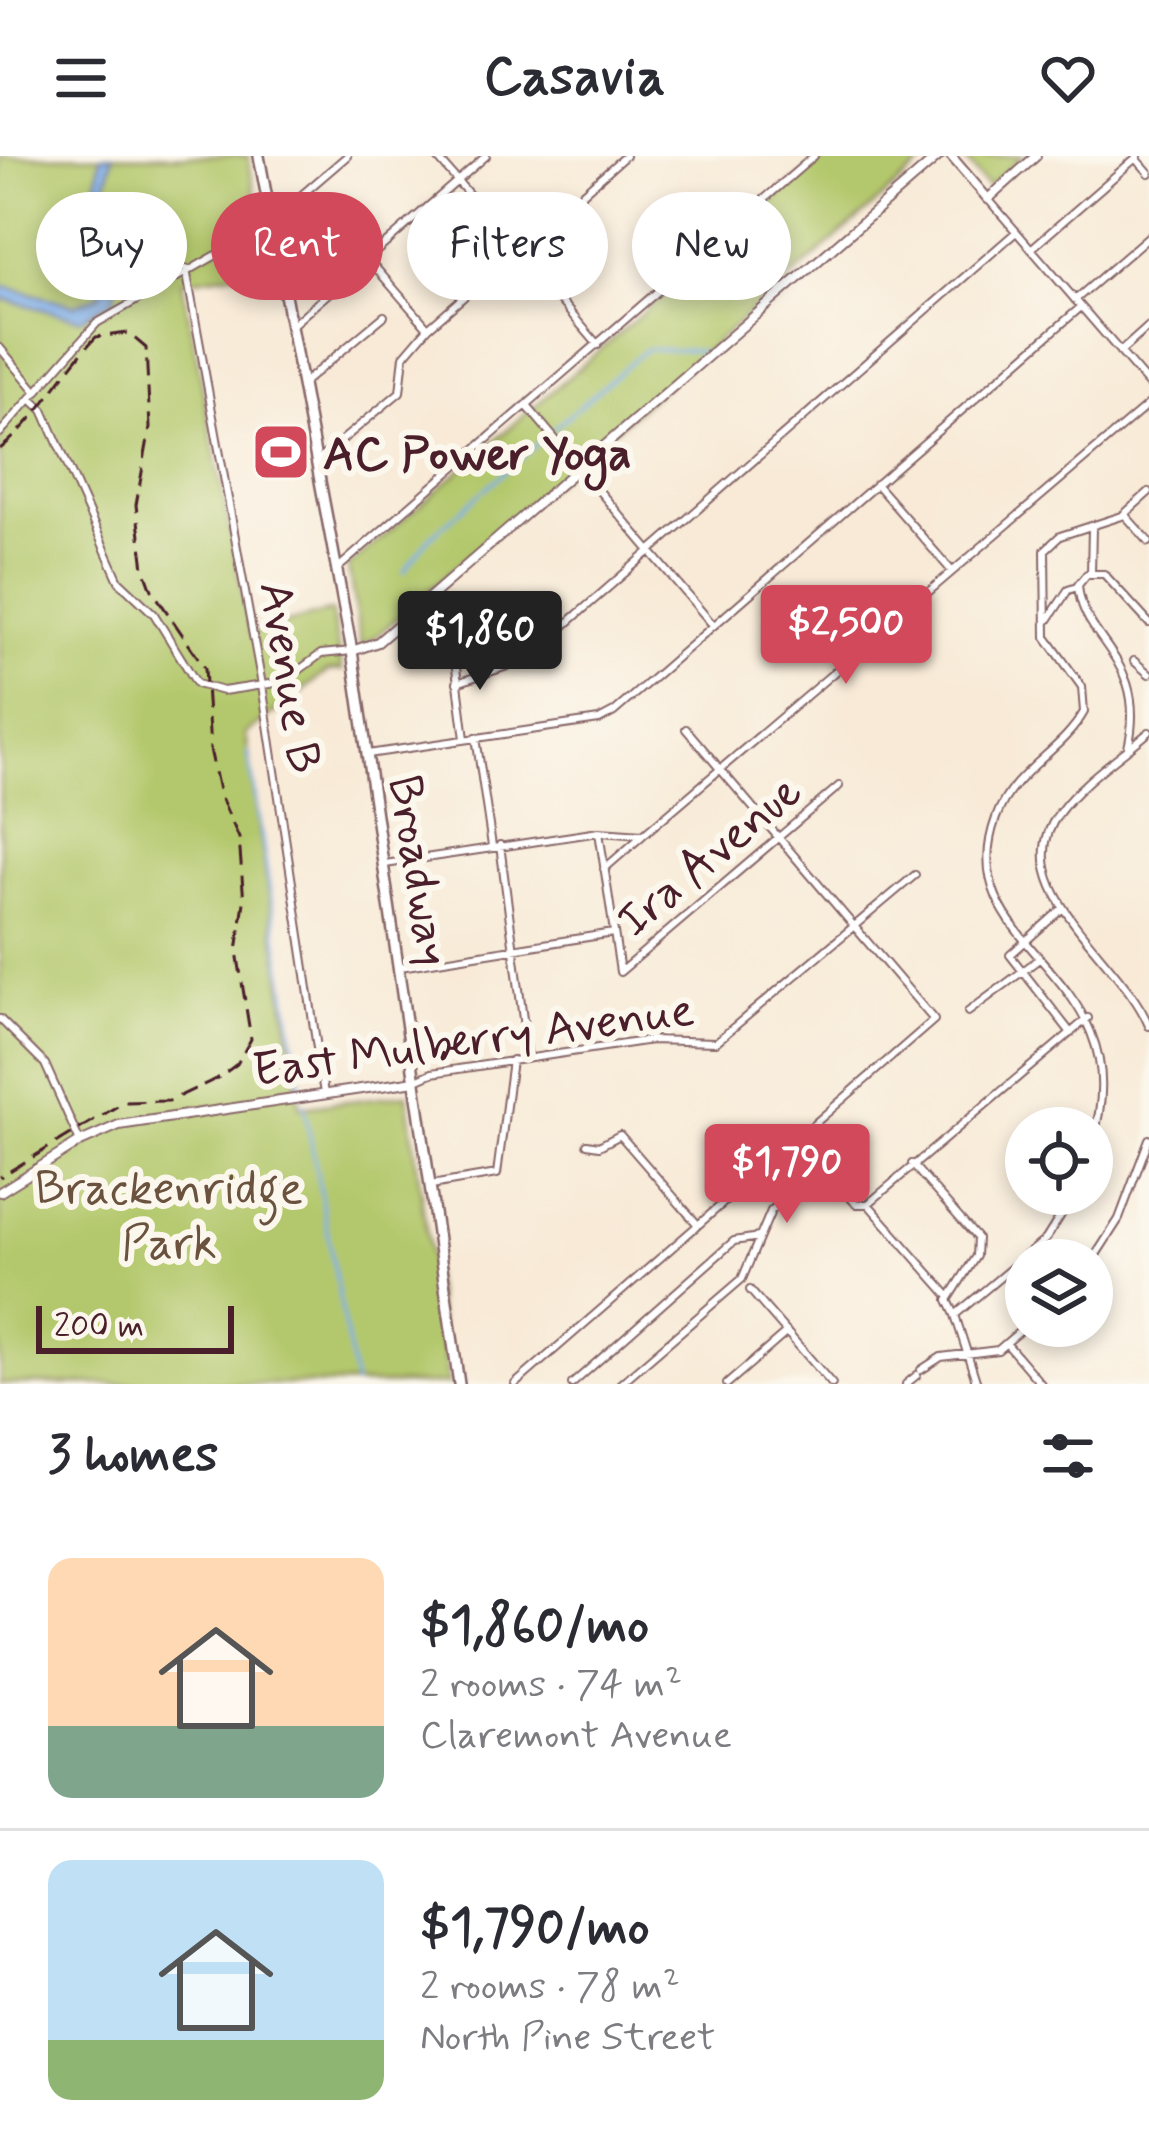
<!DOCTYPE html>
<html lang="en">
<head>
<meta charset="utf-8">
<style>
  :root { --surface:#fff; --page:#f2f2f3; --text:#2b2b33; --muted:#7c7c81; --line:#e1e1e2; --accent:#d1495b }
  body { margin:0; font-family:Mynerve,sans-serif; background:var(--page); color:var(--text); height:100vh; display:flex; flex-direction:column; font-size:45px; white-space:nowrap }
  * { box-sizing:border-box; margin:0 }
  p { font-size:39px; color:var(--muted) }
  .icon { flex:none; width:66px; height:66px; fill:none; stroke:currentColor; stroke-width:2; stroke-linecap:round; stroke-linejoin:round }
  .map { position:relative; height:1228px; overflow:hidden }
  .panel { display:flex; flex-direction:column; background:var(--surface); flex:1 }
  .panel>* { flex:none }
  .hud { position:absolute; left:36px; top:36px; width:1077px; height:108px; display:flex; gap:24px }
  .tools { position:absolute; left:1005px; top:951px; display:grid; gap:24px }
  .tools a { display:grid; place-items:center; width:108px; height:108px; border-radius:50%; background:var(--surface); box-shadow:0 6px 18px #0003; font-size:60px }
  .scale { position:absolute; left:36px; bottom:30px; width:198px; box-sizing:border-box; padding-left:12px; border:6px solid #4a1f2b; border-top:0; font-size:33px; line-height:42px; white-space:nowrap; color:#4a1f2b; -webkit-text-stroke:9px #fbf7ec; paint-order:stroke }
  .price { position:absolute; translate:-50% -102px; padding:0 27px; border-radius:12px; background:var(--accent); color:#fff; font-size:39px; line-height:78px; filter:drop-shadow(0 3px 6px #0008) }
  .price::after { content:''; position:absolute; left:50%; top:72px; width:36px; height:27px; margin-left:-18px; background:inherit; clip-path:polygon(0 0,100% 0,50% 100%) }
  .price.selected { background:#222; color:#fff }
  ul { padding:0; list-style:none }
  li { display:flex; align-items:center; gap:36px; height:300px; padding:0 48px }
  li+li { border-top:3px solid var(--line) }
  li span { display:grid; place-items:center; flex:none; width:336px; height:240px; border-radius:24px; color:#555 }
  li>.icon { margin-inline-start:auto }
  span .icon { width:144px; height:144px; fill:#fffc; stroke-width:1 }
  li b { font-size:51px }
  h2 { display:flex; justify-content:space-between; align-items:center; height:144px; padding:0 48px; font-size:51px }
  .chip { padding:0 42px; border-radius:54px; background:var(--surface); box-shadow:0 6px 18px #0003; font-size:42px; line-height:108px }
  .chip.selected { background:var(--accent); color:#fff }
  header { display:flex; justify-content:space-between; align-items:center; height:156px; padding:0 48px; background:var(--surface); font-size:54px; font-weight:800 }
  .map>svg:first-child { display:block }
  .built { fill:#f3cfdf }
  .green { fill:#b3c86c; stroke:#7e744c; stroke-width:3 }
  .water { fill:#7daee9; stroke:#64668a; stroke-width:3 }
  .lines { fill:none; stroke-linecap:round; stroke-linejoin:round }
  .stream { stroke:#7daee9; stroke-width:3 }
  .street-casing { stroke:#876667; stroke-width:10 }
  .secondary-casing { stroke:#876667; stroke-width:12 }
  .primary-casing { stroke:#876667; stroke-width:14 }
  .street { stroke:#fff; stroke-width:6 }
  .secondary { stroke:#fff; stroke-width:8 }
  .primary { stroke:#fff; stroke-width:9 }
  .rail { stroke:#4a1f2b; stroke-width:3; stroke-dasharray:18 9; stroke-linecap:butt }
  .labels { text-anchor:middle; stroke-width:12; stroke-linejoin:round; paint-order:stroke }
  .poi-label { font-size:48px; font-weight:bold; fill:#4a1f2b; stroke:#fbf7ec; text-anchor:start }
  .street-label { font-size:48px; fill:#4a1f2b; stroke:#fbf7ec }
  .park-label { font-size:48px; fill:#6a523e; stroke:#fbf7ec }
</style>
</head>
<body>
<header><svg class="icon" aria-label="menu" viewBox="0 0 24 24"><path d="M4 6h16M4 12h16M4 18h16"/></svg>Casavia<svg class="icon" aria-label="heart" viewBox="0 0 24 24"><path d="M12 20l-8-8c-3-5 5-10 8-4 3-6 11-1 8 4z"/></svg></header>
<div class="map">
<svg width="1149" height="1228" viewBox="0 0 1149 1228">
  <rect width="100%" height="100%" fill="#fbf7ec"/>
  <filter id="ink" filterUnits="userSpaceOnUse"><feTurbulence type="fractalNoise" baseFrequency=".00833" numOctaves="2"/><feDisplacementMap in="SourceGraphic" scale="24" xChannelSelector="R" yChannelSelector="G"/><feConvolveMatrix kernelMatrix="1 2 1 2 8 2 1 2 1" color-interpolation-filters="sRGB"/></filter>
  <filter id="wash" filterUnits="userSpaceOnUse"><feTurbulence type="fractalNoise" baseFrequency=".004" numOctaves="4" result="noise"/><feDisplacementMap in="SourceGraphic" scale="48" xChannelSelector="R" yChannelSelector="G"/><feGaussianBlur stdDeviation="2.7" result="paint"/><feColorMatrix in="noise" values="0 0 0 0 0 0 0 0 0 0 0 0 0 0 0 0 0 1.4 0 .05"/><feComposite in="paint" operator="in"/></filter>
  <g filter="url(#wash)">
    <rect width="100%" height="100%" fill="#f8ead7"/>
    <path class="built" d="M345 61 369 89 328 126 303 97Z"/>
    <path class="green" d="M0 0H248L268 112 182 125 250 477 331 455 342 514 328 515 246 578 300 951 407 938 448 1228H0Z
      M825 0H931L373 483 361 488 348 411Z
      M962 0H1023L988 31Z"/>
    <path class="water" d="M101 0H113L100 53 116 107 115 143 80 163 0 142V129L74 149 100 139 103 114 90 71Z"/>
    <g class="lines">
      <path class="stream" d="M553 273 646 193 701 195
        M404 416 430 381 544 282
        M248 595 302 937
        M304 947 355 1228"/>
    </g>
  </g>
  <g filter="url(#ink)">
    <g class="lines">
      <defs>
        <path id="street" d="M436 0 598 189
          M1136 2 1149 17
          M988 43 1149 229
          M239 87 277 91
          M1031 93 1138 0
          M368 103 428 172
          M186 113 262 529 324 938
          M1075 144 1149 80
          M292 169 486 0
          M0 192 37 236
          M1120 196 1149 170
          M302 228 384 160
          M31 243 43 254 119 425 154 458 197 528 223 535 283 526 321 498 352 495
          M527 250 713 469
          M0 277 97 167 262 73 347 0
          M317 305 400 236 404 200 428 172 625 0
          M876 328 950 413
          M1124 358 1149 386
          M337 413 814 0
          M1091 417 1092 372
          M1048 464 1068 434 1077 431
          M454 496 465 583
          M1134 505 1149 518
          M457 527 525 504 1016 76
          M1149 576C1120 601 1082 625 1059 657 1004 732 1122 802 1149 870
          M476 581 492 690
          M1128 592C1149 501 1082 487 1078 429L1087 418H1104L1149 467
          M368 598 599 564 614 556 1081 151
          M599 676 620 816 839 630
          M500 689 528 901
          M385 708 599 676 643 679 1149 248
          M604 713 642 680
          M1063 752 1010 799 1071 877
          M400 811 613 777
          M968 856 1039 803
          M0 863 45 908 80 986
          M416 924 432 917 651 884 716 886 915 719
          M1092 986C1146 814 947 795 996 662 1013 614 1061 597 1084 556L1082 531 1046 481 1045 394 1060 380 1122 360 1149 336
          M587 988 599 990 620 979 698 1069
          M912 1008 977 1082 976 1100 948 1144 955 1159
          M751 1024 737 1008 739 1000 744 999 760 1016
          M431 1029 497 1018 512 904
          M868 1048 1088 862
          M1092 1105 1119 1063 1149 983
          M750 1134 832 1228
          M1006 1187 1041 1228
          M921 1214 941 1201 998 1194 1026 1170
          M515 1228 934 864 686 573
          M572 1228 734 1085 759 1081
          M620 1228 742 1123 771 1055 821 1009 856 1048H868L949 1140
          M727 1228 787 1176
          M906 1228 917 1219
          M977 1228 955 1159 1046 1083 1074 1038"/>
        <path id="secondary" d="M951 0 988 43 1036 0
          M352 495 378 486 939 0
          M0 1036 80 986 119 969 415 925"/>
        <path id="primary" d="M259 0 352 495 459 1228"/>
      </defs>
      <use href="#street" class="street-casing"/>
      <use href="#secondary" class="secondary-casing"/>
      <use href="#primary" class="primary-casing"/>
      <use href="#street" class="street"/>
      <use href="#secondary" class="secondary"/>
      <use href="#primary" class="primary"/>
      <path class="rail" d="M0 293C41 260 60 218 96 181L128 177 146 192 150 272 136 349 144 412 152 434 205 512 210 593 220 639 239 682 244 746 237 795 251 883 237 908 218 922 169 945 124 946 0 1021"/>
    </g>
  </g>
  <defs>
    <symbol id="stadium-square" viewBox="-11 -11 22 22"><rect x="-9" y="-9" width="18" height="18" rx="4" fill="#d1495b" stroke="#fbf7ec"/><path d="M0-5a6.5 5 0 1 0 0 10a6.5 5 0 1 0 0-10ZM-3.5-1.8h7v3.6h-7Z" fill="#fff"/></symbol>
  </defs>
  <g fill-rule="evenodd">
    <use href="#stadium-square" x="248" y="263" width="66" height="66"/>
  </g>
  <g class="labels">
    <g class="poi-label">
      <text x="323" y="313">AC Power Yoga</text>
    </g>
    <g class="street-label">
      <text transform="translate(292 521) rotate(81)" y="17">Avenue B</text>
      <text transform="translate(708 698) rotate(-40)" y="17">Ira Avenue</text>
      <text transform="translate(421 714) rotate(81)" y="17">Broadway</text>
      <text transform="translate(473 882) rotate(-8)" y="17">East Mulberry Avenue</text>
    </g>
    <g class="park-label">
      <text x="169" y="1047">Brackenridge<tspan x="169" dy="55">Park</tspan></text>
    </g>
  </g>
</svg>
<div class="tools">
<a><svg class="icon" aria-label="locate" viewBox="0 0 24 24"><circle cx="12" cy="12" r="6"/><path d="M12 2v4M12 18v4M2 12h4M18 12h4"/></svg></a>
<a><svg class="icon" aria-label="layers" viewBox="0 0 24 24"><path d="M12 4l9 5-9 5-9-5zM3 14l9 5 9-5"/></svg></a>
</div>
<div class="scale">200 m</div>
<b class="price" style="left:846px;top:531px">$2,500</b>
<b class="price selected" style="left:480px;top:537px">$1,860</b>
<b class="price" style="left:787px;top:1070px">$1,790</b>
<div class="hud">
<a class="chip">Buy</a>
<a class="chip selected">Rent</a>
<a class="chip">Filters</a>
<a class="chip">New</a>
</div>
</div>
<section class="panel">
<h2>3 homes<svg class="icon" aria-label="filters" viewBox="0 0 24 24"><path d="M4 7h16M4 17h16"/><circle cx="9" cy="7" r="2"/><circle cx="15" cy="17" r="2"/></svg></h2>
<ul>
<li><span style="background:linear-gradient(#ffd9b3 70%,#7fa58c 0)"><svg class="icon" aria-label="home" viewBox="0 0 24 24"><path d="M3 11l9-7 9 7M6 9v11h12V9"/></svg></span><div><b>$1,860/mo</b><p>2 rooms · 74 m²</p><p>Claremont Avenue</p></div></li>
<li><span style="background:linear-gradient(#bfe0f5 75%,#8fb573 0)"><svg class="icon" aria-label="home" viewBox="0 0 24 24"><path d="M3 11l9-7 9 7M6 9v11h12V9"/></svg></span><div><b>$1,790/mo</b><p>2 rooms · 78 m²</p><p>North Pine Street</p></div></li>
</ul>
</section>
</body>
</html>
